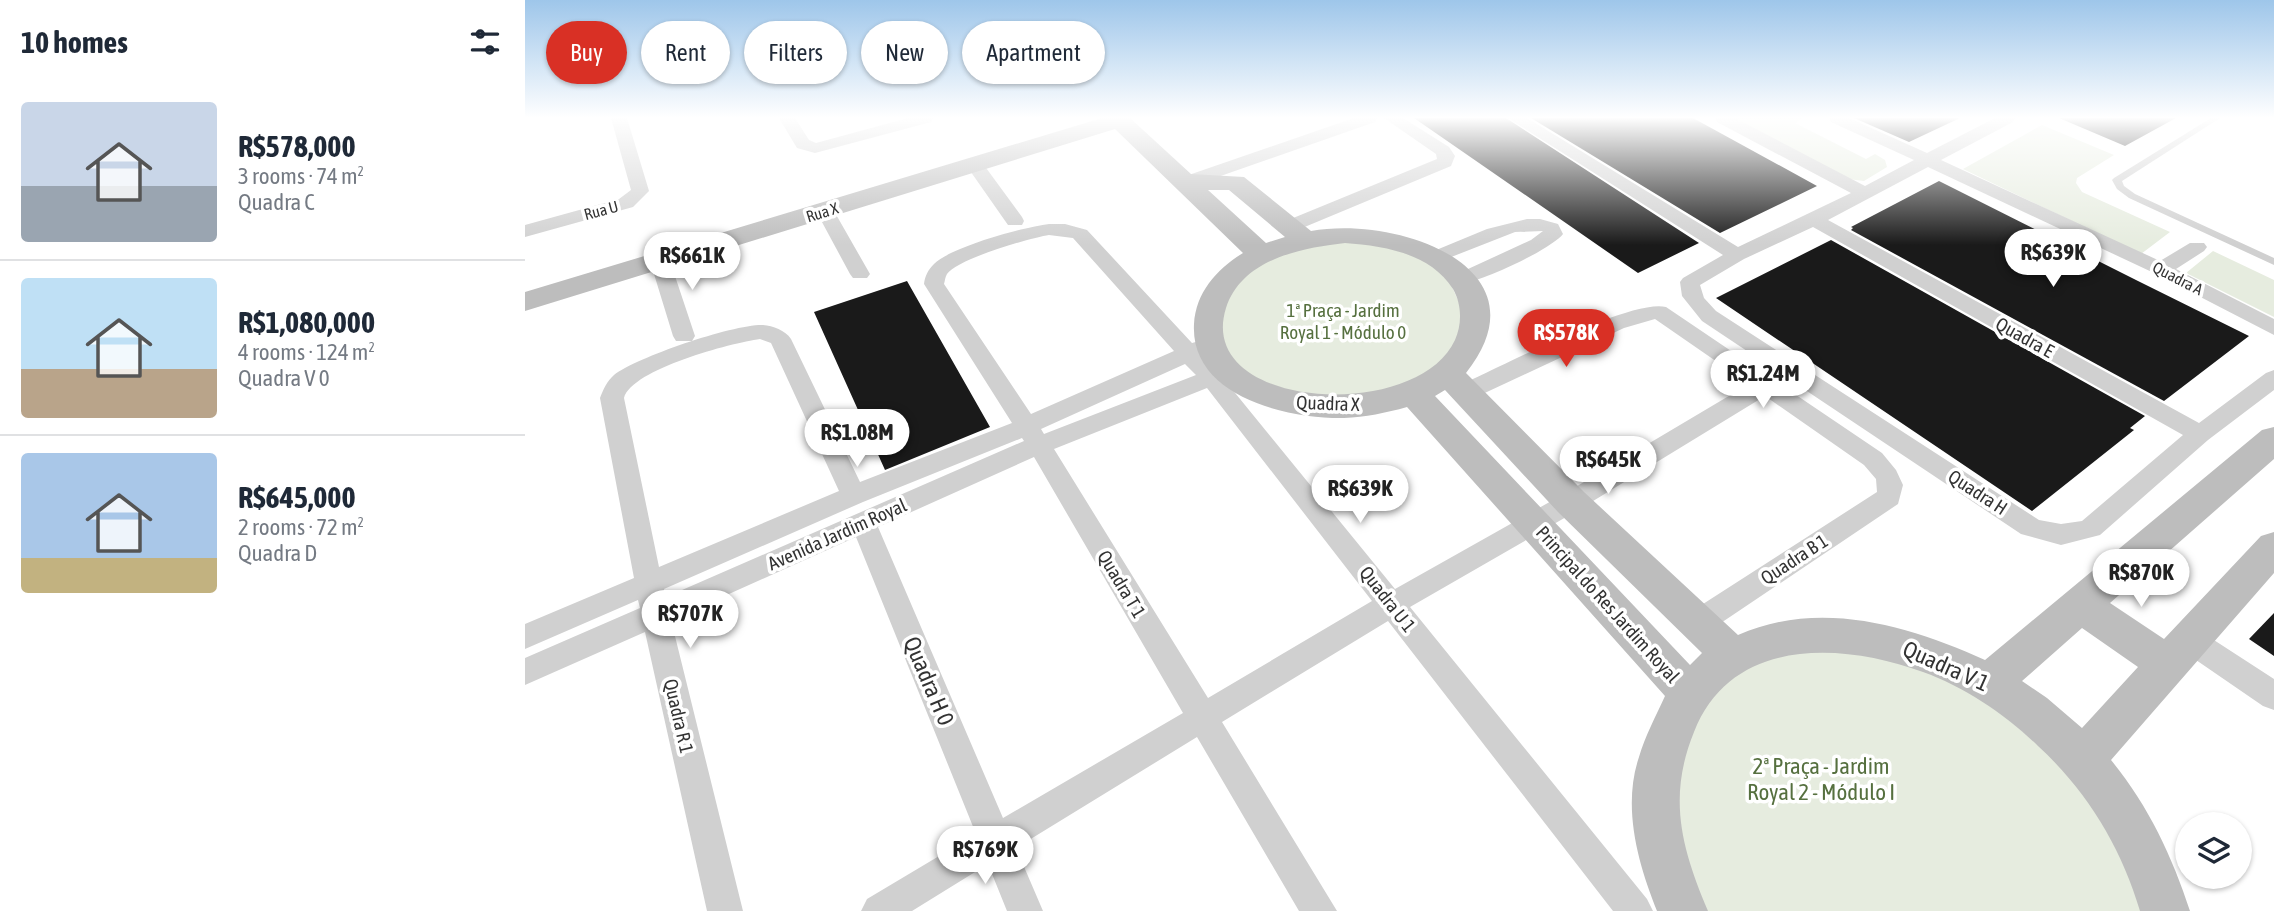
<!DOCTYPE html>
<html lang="en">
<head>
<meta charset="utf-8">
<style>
  :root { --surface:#fff; --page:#f6f6f7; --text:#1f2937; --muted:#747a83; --line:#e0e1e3; --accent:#d93025 }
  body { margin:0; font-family:"Asap Condensed",sans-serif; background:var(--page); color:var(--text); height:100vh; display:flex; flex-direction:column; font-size:26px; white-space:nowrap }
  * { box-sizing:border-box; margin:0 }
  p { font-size:23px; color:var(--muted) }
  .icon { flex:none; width:38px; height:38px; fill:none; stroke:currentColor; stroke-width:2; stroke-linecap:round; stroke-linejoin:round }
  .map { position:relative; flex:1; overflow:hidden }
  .sheet { display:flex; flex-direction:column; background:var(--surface); width:525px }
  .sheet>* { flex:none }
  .banner { position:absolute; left:21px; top:21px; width:665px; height:63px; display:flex; gap:14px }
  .tools { position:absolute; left:1650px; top:812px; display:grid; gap:14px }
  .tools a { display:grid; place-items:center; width:77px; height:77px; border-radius:50%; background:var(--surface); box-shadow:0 2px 5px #0004; font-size:35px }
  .price { position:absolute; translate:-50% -60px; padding:0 16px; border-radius:24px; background:#fff; color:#222; font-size:23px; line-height:46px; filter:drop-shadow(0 2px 4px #0008) }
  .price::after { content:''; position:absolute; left:50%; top:42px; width:21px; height:16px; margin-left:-10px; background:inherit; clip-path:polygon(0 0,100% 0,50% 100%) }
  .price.current { background:var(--accent); color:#fff }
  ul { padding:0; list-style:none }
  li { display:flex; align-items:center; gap:21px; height:175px; padding:0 21px }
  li+li { border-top:2px solid var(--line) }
  li span { display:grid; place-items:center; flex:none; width:196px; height:140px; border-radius:7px; color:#555 }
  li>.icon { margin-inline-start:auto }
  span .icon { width:84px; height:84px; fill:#fffc; stroke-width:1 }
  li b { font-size:30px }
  h2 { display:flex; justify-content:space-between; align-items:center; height:84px; padding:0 21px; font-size:30px }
  .chip { padding:0 24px; border-radius:32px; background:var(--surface); box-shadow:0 2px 5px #0004; font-size:24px; line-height:63px }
  .chip.current { background:var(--accent); color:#fff }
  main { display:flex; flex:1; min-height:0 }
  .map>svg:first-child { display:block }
  .green { fill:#e6ecdf }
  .building { fill:#1a1a1a }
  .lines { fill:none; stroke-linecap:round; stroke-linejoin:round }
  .lane { fill:#d0d0d0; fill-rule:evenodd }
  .street { fill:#d0d0d0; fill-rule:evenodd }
  .secondary { fill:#bdbdbd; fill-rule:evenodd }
  .labels { text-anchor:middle; stroke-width:7; stroke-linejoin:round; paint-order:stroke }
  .far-street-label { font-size:16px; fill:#333; stroke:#fff }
  .park-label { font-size:19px; fill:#56703f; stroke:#fff }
  .street-label { font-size:19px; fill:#333; stroke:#fff }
  .near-street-label { font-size:23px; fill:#333; stroke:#fff }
  .near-park-label { font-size:23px; fill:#56703f; stroke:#fff }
</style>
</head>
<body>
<main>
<section class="sheet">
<h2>10 homes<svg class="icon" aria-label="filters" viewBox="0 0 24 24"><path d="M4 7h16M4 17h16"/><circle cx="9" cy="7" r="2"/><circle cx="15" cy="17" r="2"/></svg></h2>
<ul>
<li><span style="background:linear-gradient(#c9d6e8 60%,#9aa5b1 0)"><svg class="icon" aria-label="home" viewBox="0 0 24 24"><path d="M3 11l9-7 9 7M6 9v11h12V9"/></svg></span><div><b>R$578,000</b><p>3 rooms · 74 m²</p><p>Quadra C</p></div></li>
<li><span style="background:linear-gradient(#bfe0f5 65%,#b9a48a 0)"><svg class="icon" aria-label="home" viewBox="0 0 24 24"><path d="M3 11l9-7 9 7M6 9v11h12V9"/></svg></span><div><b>R$1,080,000</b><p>4 rooms · 124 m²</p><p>Quadra V 0</p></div></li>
<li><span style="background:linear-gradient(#a9c7e8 75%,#c2b280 0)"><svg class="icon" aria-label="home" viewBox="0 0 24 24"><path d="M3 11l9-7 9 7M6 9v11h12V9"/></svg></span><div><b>R$645,000</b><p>2 rooms · 72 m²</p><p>Quadra D</p></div></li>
</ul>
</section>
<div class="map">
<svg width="1749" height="911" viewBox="0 0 1749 911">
  <rect width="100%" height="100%" fill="#fff"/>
  <path class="green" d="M1199 118H1275L1277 119 1270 123 1341 159 1350 154 1360 160 1362 167 1339 181 1315 178Z
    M1517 125 1589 155 1552 178 1551 183 1557 192 1645 232 1616 254 1438 169Z
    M797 242 857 243 919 269 945 327 895 385 802 403 718 375 693 340 696 300 732 263Z
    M1688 251 1749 280V317L1661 273Z
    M1344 649 1441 683 1571 795 1624 911H1174L1155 865 1149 765 1186 692 1218 668 1255 653Z"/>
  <path class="building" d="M889 118H981L1174 243 1113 273Z
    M1006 118H1168L1292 186 1195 233Z
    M1329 118H1435L1384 142Z
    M1534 118H1651L1600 146Z
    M1414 181 1613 281 1724 336 1639 401 1326 230 1328 228 1326 227Z
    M1306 240 1620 416 1605 428 1609 430 1507 511 1191 298Z
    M382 281 465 427 360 470 289 312Z
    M1749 613V656L1724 639Z"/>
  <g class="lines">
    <path class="lane" d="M1686 118H1695L1597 181 1599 186 1610 194 1749 258V265L1604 198 1592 189 1587 180 1589 178Z"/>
    <path class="street" d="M86 118H102L124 191 108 207 0 237V225L94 199 106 190Z
      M254 118H270L284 140 291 143 383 118H408L406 122 290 153 272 148Z
      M829 118H852L850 122 667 186H655L652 182 655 178Z
      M859 118H878L924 147 930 156 926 166 770 231H756L753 227 756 223 912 159 911 154Z
      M983 118H1002L1213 247 1326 193 1192 122 1190 118H1210L1340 186 1389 160 1306 122 1304 118H1324L1402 153 1470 118H1490L1488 122 1416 160 1635 261 1665 243H1679L1682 247 1679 251 1651 269 1749 319V335L1629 273 1403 167 1303 220 1674 423 1741 373 1749 370V390L1683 440 1575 535 1536 545 1496 534 1177 321 1157 296 1155 282 1158 278 1198 255ZM1288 227 1658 435 1557 521 1536 524 1514 520 1191 311 1179 298 1175 285 1219 259Z
      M450 160 456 161 497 217 499 221 497 225H483L441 165Z
      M300 205 309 211 345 274 342 278H328L325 274 291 211Z
      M1002 219H1015L1033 224 1038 234C1027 249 946 288 930 283L927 279 930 275 1006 240 1018 231 990 232 911 263 904 261 901 257 904 253 962 229Z
      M524 224H540L562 230 667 343 678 340 686 342 689 347 678 356 691 369 702 367 710 370 713 375 710 380 702 383 870 589 1037 495 1224 384 1130 319 1099 328 949 398 941 400 933 398 929 392 933 386C972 369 1106 298 1141 307L1357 453 1371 470 1378 485 1373 504 1184 631 1174 634 1164 631 1160 622 1164 613 1352 492 1351 479 1339 465 1240 396 1055 509 885 607 1122 899 1128 911H1088L863 621 697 722 812 911H774L672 737 491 848 518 911H482L463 864 387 911H336L342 899 451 834 331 537 146 620 218 911H182L120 632 0 685V658L115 608 113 600 0 649V624L109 578 75 398C78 390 82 381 89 375 112 357 209 324 238 325 248 326 260 330 266 339L335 482 487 423 399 284C400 276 403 270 409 264 426 247 499 227 524 224ZM524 235 548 238 649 351 506 414 419 284C420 281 420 277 422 274 432 259 505 238 524 235ZM235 339 246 343 314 491 134 567 99 398C107 369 206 343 235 339ZM660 364 671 375 519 434 516 429ZM682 388 847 601 683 698 529 449ZM497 438 499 441 141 597 139 589 338 502ZM509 457 658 713 478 818 353 527Z
      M135 255 142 257 145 261 170 336 167 341H151L148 336 125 261 128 257Z
      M1665 628 1675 631 1749 679V710L1738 706 1655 649 1651 640 1655 631Z"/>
    <path class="secondary" d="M577 118H605L666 174 719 177 786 231C871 215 1025 267 941 373L1059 492 1213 635C1294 599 1383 625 1460 660L1737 430 1749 427V459L1585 603 1639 639 1736 536 1749 532V573L1586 760C1623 805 1647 856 1665 911H1615C1596 847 1562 791 1513 746 1481 715 1440 687 1398 672 1316 642 1206 637 1169 732 1142 798 1157 849 1183 911H1132C1113 864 1097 807 1114 757 1120 736 1131 716 1140 696L882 407C861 413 840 417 819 418 763 419 665 397 669 324 671 292 692 269 718 253L590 129 0 311V292ZM683 190H704L760 237 741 243ZM820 243C859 246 905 253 928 289 937 305 937 324 930 340 892 423 669 410 701 308 717 259 776 248 820 243ZM920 390 1033 512 1177 653 1165 665 910 396ZM1557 628 1613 667 1557 728 1522 698 1497 681Z"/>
  </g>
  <linearGradient id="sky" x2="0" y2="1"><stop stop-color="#9ec6ea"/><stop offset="0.48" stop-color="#fff"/><stop offset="1" stop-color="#fff" stop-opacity="0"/></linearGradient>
  <rect width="1749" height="245" fill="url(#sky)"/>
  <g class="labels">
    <g class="far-street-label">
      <text transform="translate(76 210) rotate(-15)" y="6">Rua U</text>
      <text transform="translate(297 212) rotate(-17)" y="6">Rua X</text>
      <text transform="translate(1653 278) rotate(27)" y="6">Quadra A</text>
    </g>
    <g class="park-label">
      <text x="818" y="317">1ª Praça - Jardim<tspan x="818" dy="22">Royal 1 - Módulo 0</tspan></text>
    </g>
    <g class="street-label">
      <text transform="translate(1500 337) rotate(29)" y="7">Quadra E</text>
      <text transform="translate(803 403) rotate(2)" y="7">Quadra X</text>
      <text transform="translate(1453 492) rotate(33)" y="7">Quadra H</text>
      <text transform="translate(312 534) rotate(-24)" y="7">Avenida Jardim Royal</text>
      <text transform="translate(1269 559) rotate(-33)" y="7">Quadra B 1</text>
      <text transform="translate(597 584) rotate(59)" y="7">Quadra T 1</text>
      <text transform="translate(863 599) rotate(52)" y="7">Quadra U 1</text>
      <text transform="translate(1083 604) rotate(48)" y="7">Principal do Res Jardim Royal</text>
      <text transform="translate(154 716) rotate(77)" y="7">Quadra R 1</text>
    </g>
    <g class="near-street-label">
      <text transform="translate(1421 666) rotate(24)" y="8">Quadra V 1</text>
      <text transform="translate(404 681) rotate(67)" y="8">Quadra H 0</text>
    </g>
    <g class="near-park-label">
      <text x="1296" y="774">2ª Praça - Jardim<tspan x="1296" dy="26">Royal 2 - Módulo I</tspan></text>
    </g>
  </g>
</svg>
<div class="tools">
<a><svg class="icon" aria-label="layers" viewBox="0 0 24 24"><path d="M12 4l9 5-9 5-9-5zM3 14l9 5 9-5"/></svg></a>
</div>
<b class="price" style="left:1528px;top:289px">R$639K</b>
<b class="price" style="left:167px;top:292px">R$661K</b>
<b class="price current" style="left:1041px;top:369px">R$578K</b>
<b class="price" style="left:1238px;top:410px">R$1.24M</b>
<b class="price" style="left:332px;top:469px">R$1.08M</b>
<b class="price" style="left:1083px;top:496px">R$645K</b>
<b class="price" style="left:835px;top:525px">R$639K</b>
<b class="price" style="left:1616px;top:609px">R$870K</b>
<b class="price" style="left:165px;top:650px">R$707K</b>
<b class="price" style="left:460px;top:886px">R$769K</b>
<div class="banner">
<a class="chip current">Buy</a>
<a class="chip">Rent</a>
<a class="chip">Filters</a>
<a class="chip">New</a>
<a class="chip">Apartment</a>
</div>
</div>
</main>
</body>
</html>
